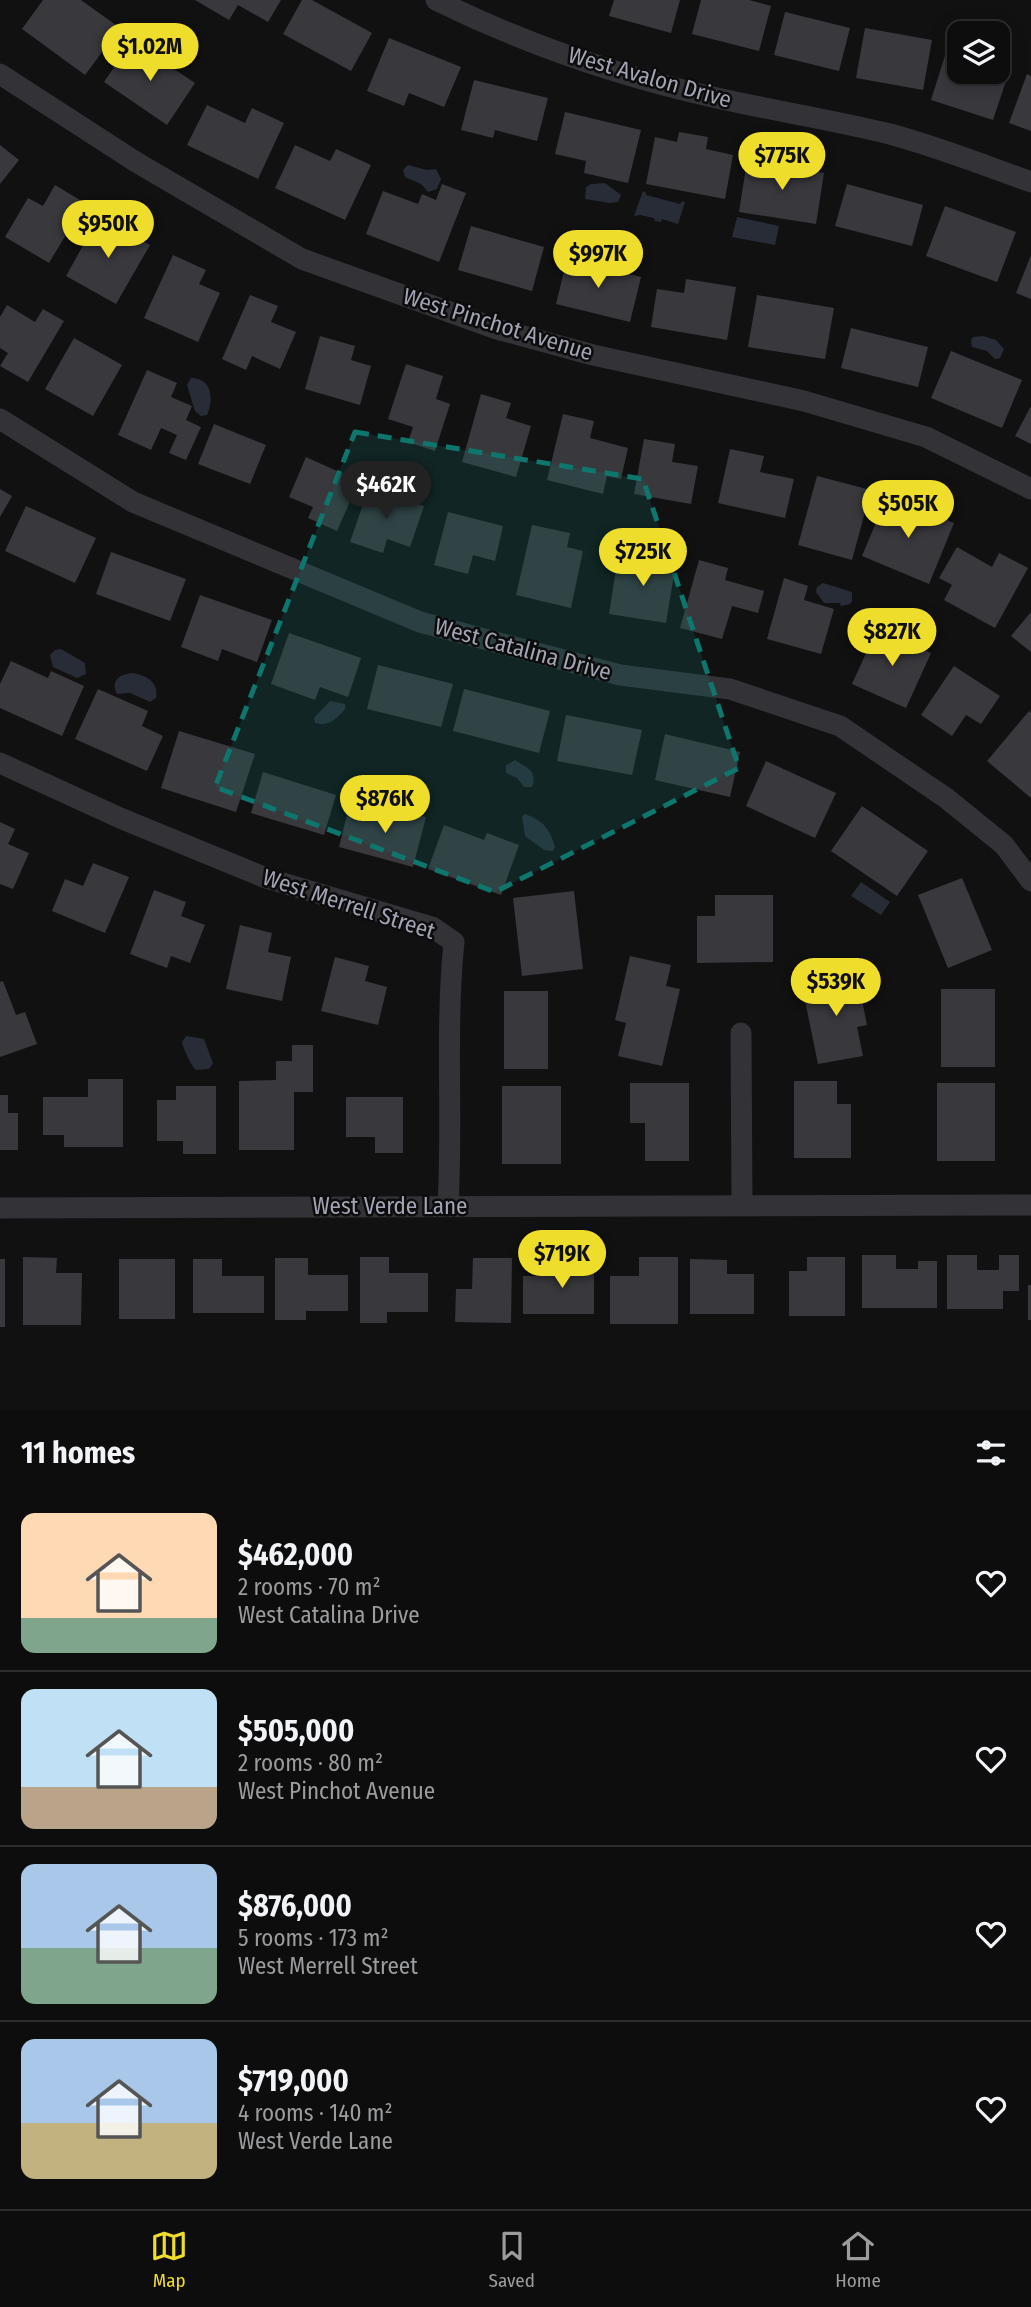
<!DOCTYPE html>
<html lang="en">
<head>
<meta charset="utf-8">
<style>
  :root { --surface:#0d0d0e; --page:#161617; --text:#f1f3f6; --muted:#9a9c9e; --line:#2d2d2e; --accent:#efdd2c }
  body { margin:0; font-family:"Fira Sans Condensed",sans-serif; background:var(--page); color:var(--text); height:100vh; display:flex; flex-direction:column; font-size:26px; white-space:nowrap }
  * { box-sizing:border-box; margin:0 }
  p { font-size:23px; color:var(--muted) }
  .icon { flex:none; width:38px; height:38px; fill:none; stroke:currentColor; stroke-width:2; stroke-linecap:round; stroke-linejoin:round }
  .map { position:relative; height:1411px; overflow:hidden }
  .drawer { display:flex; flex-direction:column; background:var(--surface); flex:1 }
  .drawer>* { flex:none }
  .controls { position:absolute; left:947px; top:21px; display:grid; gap:14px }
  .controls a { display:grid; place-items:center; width:63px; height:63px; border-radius:14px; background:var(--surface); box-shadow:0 4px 18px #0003,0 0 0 2px var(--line); font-size:35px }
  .price { position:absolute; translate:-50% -60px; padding:0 16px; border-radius:24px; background:var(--accent); color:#111; font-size:23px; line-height:46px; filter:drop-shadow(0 2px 4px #0008) }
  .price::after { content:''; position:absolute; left:50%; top:42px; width:21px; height:16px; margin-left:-10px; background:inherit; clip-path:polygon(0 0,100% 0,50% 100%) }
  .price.active { background:#222; color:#fff }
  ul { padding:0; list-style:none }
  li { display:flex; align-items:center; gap:21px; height:175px; padding:0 21px }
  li+li { border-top:2px solid var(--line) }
  li span { display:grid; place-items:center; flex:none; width:196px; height:140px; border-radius:14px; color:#555 }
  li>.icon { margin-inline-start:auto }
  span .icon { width:84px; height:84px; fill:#fffc; stroke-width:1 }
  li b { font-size:30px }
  h2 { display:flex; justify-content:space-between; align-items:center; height:84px; padding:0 21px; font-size:30px }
  .tabs { display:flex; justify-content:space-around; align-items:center; height:98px; border-top:2px solid var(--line); background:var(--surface); font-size:19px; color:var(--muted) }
  .tabs a { display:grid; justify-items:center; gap:4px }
  .tabs .active { color:var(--accent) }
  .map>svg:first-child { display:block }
  .water { fill:#282c36 }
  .building { fill:#39383d }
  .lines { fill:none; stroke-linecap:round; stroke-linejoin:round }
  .minor { stroke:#323237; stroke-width:21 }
  .marked { fill:#0f766e; fill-opacity:0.2; stroke:#0f766e; stroke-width:5; stroke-dasharray:14 9; stroke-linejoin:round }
  .labels { text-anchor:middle; stroke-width:5; stroke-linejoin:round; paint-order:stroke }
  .street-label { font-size:23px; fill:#a2a3b3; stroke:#0c0c0d }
</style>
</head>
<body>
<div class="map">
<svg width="1031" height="1411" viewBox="0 0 1031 1411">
  <rect width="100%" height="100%" fill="#111112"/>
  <path class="water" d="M408 165 427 170 436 169 441 179 437 189 428 192 421 184 405 177 403 170Z
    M605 183 621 195 618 202 610 203 585 199 586 187 591 184Z
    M643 191 646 193V195L680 204 682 201 685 202 678 224 662 219 661 222 655 221 654 218 640 215 634 216Z
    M737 217 779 226 775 245 732 237Z
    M983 336 996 340 1004 349 1000 358 995 359 987 351 972 347 971 340 973 337Z
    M191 378C212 378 214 399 207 415L201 416 195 411 187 385Z
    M823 583 852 592V601L850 604 841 606 840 603H824L816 592 817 587Z
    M61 649 85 663 86 674 77 678 53 667 50 655 55 650Z
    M133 673C147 676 159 682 156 698L150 702 130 693 117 694C110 680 120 674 133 673Z
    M330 701 345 704V709C337 719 328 727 315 723L314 718Z
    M515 760C526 768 538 770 532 787H524L517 778 506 773V765Z
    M525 814C543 820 550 829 555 847L553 851 544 850 525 836 522 816Z
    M861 882 890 902 881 915 851 896Z
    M186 1036 204 1039 213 1063 209 1069 196 1070C192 1067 183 1048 182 1042Z"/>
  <path class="building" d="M43 0H81L120 28 85 75 22 29Z
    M195 0H281L268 22 238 5 229 20Z
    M302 0H312L372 33 351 71 283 34Z
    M614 0H680L671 33 609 16Z
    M701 0H749L771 6 759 51 692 34Z
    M785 12 850 28 839 71 774 55Z
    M865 28 932 40 923 90 856 78Z
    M389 38 461 67 444 107 409 93 404 106 367 91Z
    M132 41 195 83 167 125 104 82Z
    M948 46 959 50V72H998V62L1011 66 993 120 931 100Z
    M1027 74 1031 76V131L1009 123Z
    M474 80 548 98 537 141 495 130 493 138 461 130Z
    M207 105 245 123 252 108 284 123 258 179 187 145Z
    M565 112 641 130 628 183 584 173 586 161 555 154Z
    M679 132 708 137 706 149 733 155 725 199 646 184 655 137 677 142Z
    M0 145 19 160 0 184Z
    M295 145 330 161 336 149 371 165 345 220 275 188Z
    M747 161 824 173 816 224 739 212Z
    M442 184 466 193 439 262 366 234 383 191 418 204 422 194 436 200Z
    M847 184 923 205 912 246 835 226Z
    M55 185 85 203 49 263 5 237 28 198 43 206Z
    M945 206 1016 232 997 282 926 256Z
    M99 217 150 245 116 304 66 276Z
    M471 226 544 247 532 291 458 270Z
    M173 255 206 270 199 284 220 293 198 342 144 318Z
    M1031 255V299L1016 293Z
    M567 259 641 277 630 322 556 304Z
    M686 279 736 287 727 340 651 327 657 289 684 293Z
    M250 295 278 306 271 322 296 332 280 369 252 356 246 370 222 359Z
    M757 295 834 308 825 359 748 347Z
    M7 305 35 322 43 309 64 321 28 382 0 366 8 353 0 348V317Z
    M851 328 928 347 918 387 841 368Z
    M320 336 355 346 351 360 371 366 360 405 305 389Z
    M74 338 122 365 93 416 45 389Z
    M951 351 1022 380 1002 428 931 398Z
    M406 364 443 376 436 399 450 404 435 451 408 442 413 427 388 419Z
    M147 370 177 383 171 397 192 406 186 420 201 427 186 460 169 453 177 435 161 428 151 450 118 435Z
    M481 394 511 403 506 418 531 426 516 477 462 462Z
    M1031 406V444L1015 436Z
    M563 414 594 421 590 438 628 448 621 479 607 476 603 494 547 480Z
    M214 424 266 445 250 484 198 464Z
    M644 439 675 444 672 462 698 466 691 504 634 494Z
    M730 449 764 456 760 472 794 479 785 518 718 503Z
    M306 457 359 481 337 531 308 518 313 507 289 497Z
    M817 476 871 490 852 560 798 545Z
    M369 487 424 506 410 547 387 539 383 553 350 542Z
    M0 489 12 496 0 517Z
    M887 496 954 523 929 584 862 556Z
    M26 506 96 538 75 583 5 551Z
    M448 512 503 526 495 561 473 555 468 574 434 565Z
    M532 525 570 533 567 547 583 551 571 608 516 595Z
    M957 547 992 567 999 553 1028 568 995 628 944 600 952 585 939 578Z
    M111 552 186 579 170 621 96 594Z
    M654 552 677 556 666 623 609 614 618 556 653 562Z
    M699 560 728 568 725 580 764 591 758 613 732 606 722 639 680 628Z
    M784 578 808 586 804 600 834 609 821 654 767 639Z
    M200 595 272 620 257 662 222 649 218 661 181 647Z
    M1031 612V652L1011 636Z
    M877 629 931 653 906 708 852 684Z
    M289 633 361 658 348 697 320 687 315 700 271 684Z
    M11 661 48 678 51 671 84 686 62 736 0 708V684Z
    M378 665 453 684 441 727 367 709Z
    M954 666 1000 696 981 724 966 715 952 736 921 715Z
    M98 689 148 711 142 726 163 736 147 771 75 739Z
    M464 689 550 711 539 753 453 731Z
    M1029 711 1031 713V798L987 761Z
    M566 715 642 730 632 775 557 761Z
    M179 731 255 754 236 812 161 788Z
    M665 734 740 752 730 797 655 780Z
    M766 761 836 793 815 838 746 806Z
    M263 772 336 795 324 835 251 813Z
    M384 806 426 817 413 867 339 847 348 811 381 819Z
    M862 806 928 851 897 896 831 851Z
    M0 822 15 829 8 844 29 853 13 889 0 884Z
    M444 825 484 840 487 833 519 845 501 895 428 869Z
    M93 863 129 877 105 933 52 911 65 879 83 886Z
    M962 878 992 950 948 968 918 895Z
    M154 890 186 902 181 916 205 925 190 963 171 956 167 968 130 954Z
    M574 891 583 969 522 976 513 898Z
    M715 895H773V962L697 963V916H715Z
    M240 925 272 933 268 952 291 957 282 1001 226 989Z
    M630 956 671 965 666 986 680 989 662 1066 618 1056 626 1023 615 1020Z
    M335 957 369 966 365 981 387 987 378 1025 321 1011Z
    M857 975 867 1025 857 1027 863 1056 818 1064 802 986Z
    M3 981 16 1015 25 1012 37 1044 0 1057V982Z
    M941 989H995V1067H941Z
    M504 991H548V1069H504Z
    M292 1045H313V1092H294V1150H239V1081L276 1080V1061H292Z
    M88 1079H123V1147H64V1135H43V1097H88Z
    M794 1081H837V1104H851V1158H794Z
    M630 1083H689V1161H645V1123H630Z
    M937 1083H995V1161H937Z
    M176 1086H216V1154H183V1141H157V1100H176Z
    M502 1086H561V1164H502Z
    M0 1095H8V1113H18V1150H0Z
    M346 1097H403V1153H375V1137H346Z
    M862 1255H896V1269H918V1261H937V1308H862Z
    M947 1255H977V1270H999V1255H1019V1291H1003V1309H947Z
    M23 1257 57 1258 56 1273H82L81 1325H23Z
    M360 1257H389V1273H428V1312H387V1323H360Z
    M639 1257H678V1324H610V1276H639Z
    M807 1257H845V1316H789V1271H807Z
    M275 1258H308V1275H348V1311H306V1320H275Z
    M473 1258H512L511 1323 455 1322 456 1289H472Z
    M0 1259H5V1327H0Z
    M119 1259H175V1319H119Z
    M193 1259H222V1276H264V1313H193Z
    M562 1259H594V1314H523V1276H562Z
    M690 1259 727 1260V1274H754V1314H690Z
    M1028 1285H1031V1320H1028Z"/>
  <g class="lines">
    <path class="minor" d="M436 0C525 44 621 77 717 98 775 111 833 120 890 134 938 147 984 165 1031 182
      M0 74 136 162 302 259 497 329 593 355 804 401 926 437 1031 489
      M0 419 133 502 420 622 620 675 730 689 840 726 946 798 1004 845 1031 881
      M0 763 120 818 266 878 432 927 454 942C445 1030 453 1118 448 1205
      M741 1033 742 1205
      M0 1208 1031 1205"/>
  </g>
  <path class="marked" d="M355 432 643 479 739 768 495 892 215 787Z"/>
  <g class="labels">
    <g class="street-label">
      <text transform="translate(650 77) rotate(16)" y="8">West Avalon Drive</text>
      <text transform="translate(498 324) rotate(17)" y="8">West Pinchot Avenue</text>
      <text transform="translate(523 649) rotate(15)" y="8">West Catalina Drive</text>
      <text transform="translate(349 904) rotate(18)" y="8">West Merrell Street</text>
      <text x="390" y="1214">West Verde Lane</text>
    </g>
  </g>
</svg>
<div class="controls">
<a><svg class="icon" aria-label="layers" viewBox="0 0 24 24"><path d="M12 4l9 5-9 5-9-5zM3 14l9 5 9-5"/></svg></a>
</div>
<b class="price" style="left:150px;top:83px">$1.02M</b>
<b class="price" style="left:782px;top:192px">$775K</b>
<b class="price" style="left:108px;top:260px">$950K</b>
<b class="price" style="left:598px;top:290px">$997K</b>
<b class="price active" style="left:386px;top:521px">$462K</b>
<b class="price" style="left:908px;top:540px">$505K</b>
<b class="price" style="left:643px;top:588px">$725K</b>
<b class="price" style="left:892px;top:668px">$827K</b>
<b class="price" style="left:385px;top:835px">$876K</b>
<b class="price" style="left:836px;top:1018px">$539K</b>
<b class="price" style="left:562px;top:1290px">$719K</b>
</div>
<section class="drawer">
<h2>11 homes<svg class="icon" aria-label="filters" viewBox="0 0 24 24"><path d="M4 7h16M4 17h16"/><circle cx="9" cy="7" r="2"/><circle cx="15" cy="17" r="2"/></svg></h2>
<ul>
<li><span style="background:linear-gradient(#ffd9b3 75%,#7fa58c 0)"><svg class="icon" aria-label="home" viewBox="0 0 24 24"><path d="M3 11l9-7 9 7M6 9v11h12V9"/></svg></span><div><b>$462,000</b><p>2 rooms · 70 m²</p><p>West Catalina Drive</p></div><svg class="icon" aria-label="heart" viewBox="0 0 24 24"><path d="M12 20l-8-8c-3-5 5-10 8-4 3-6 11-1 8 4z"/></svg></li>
<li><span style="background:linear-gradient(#bfe0f5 70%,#b9a48a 0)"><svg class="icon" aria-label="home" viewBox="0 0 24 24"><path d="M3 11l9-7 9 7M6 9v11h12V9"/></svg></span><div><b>$505,000</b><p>2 rooms · 80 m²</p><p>West Pinchot Avenue</p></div><svg class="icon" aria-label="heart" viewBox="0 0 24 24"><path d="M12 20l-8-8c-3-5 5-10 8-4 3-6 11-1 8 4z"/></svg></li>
<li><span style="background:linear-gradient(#a9c7e8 60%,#7fa58c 0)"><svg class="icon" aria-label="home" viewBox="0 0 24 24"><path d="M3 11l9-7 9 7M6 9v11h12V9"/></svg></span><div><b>$876,000</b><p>5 rooms · 173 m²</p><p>West Merrell Street</p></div><svg class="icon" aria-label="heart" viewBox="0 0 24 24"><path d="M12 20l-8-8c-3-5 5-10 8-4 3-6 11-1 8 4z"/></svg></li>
<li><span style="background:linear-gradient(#a9c7e8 60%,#c2b280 0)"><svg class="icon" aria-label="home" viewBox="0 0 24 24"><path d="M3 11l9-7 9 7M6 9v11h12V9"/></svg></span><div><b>$719,000</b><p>4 rooms · 140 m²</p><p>West Verde Lane</p></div><svg class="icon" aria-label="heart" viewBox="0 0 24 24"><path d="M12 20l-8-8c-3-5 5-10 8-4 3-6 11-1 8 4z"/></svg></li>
</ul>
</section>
<nav class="tabs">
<a class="active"><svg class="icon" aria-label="map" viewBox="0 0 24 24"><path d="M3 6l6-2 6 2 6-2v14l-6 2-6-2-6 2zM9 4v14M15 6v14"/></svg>Map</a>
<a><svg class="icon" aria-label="saved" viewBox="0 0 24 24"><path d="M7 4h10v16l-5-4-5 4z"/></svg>Saved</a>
<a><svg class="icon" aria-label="home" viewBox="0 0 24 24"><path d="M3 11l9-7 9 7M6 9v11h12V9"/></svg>Home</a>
</nav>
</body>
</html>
